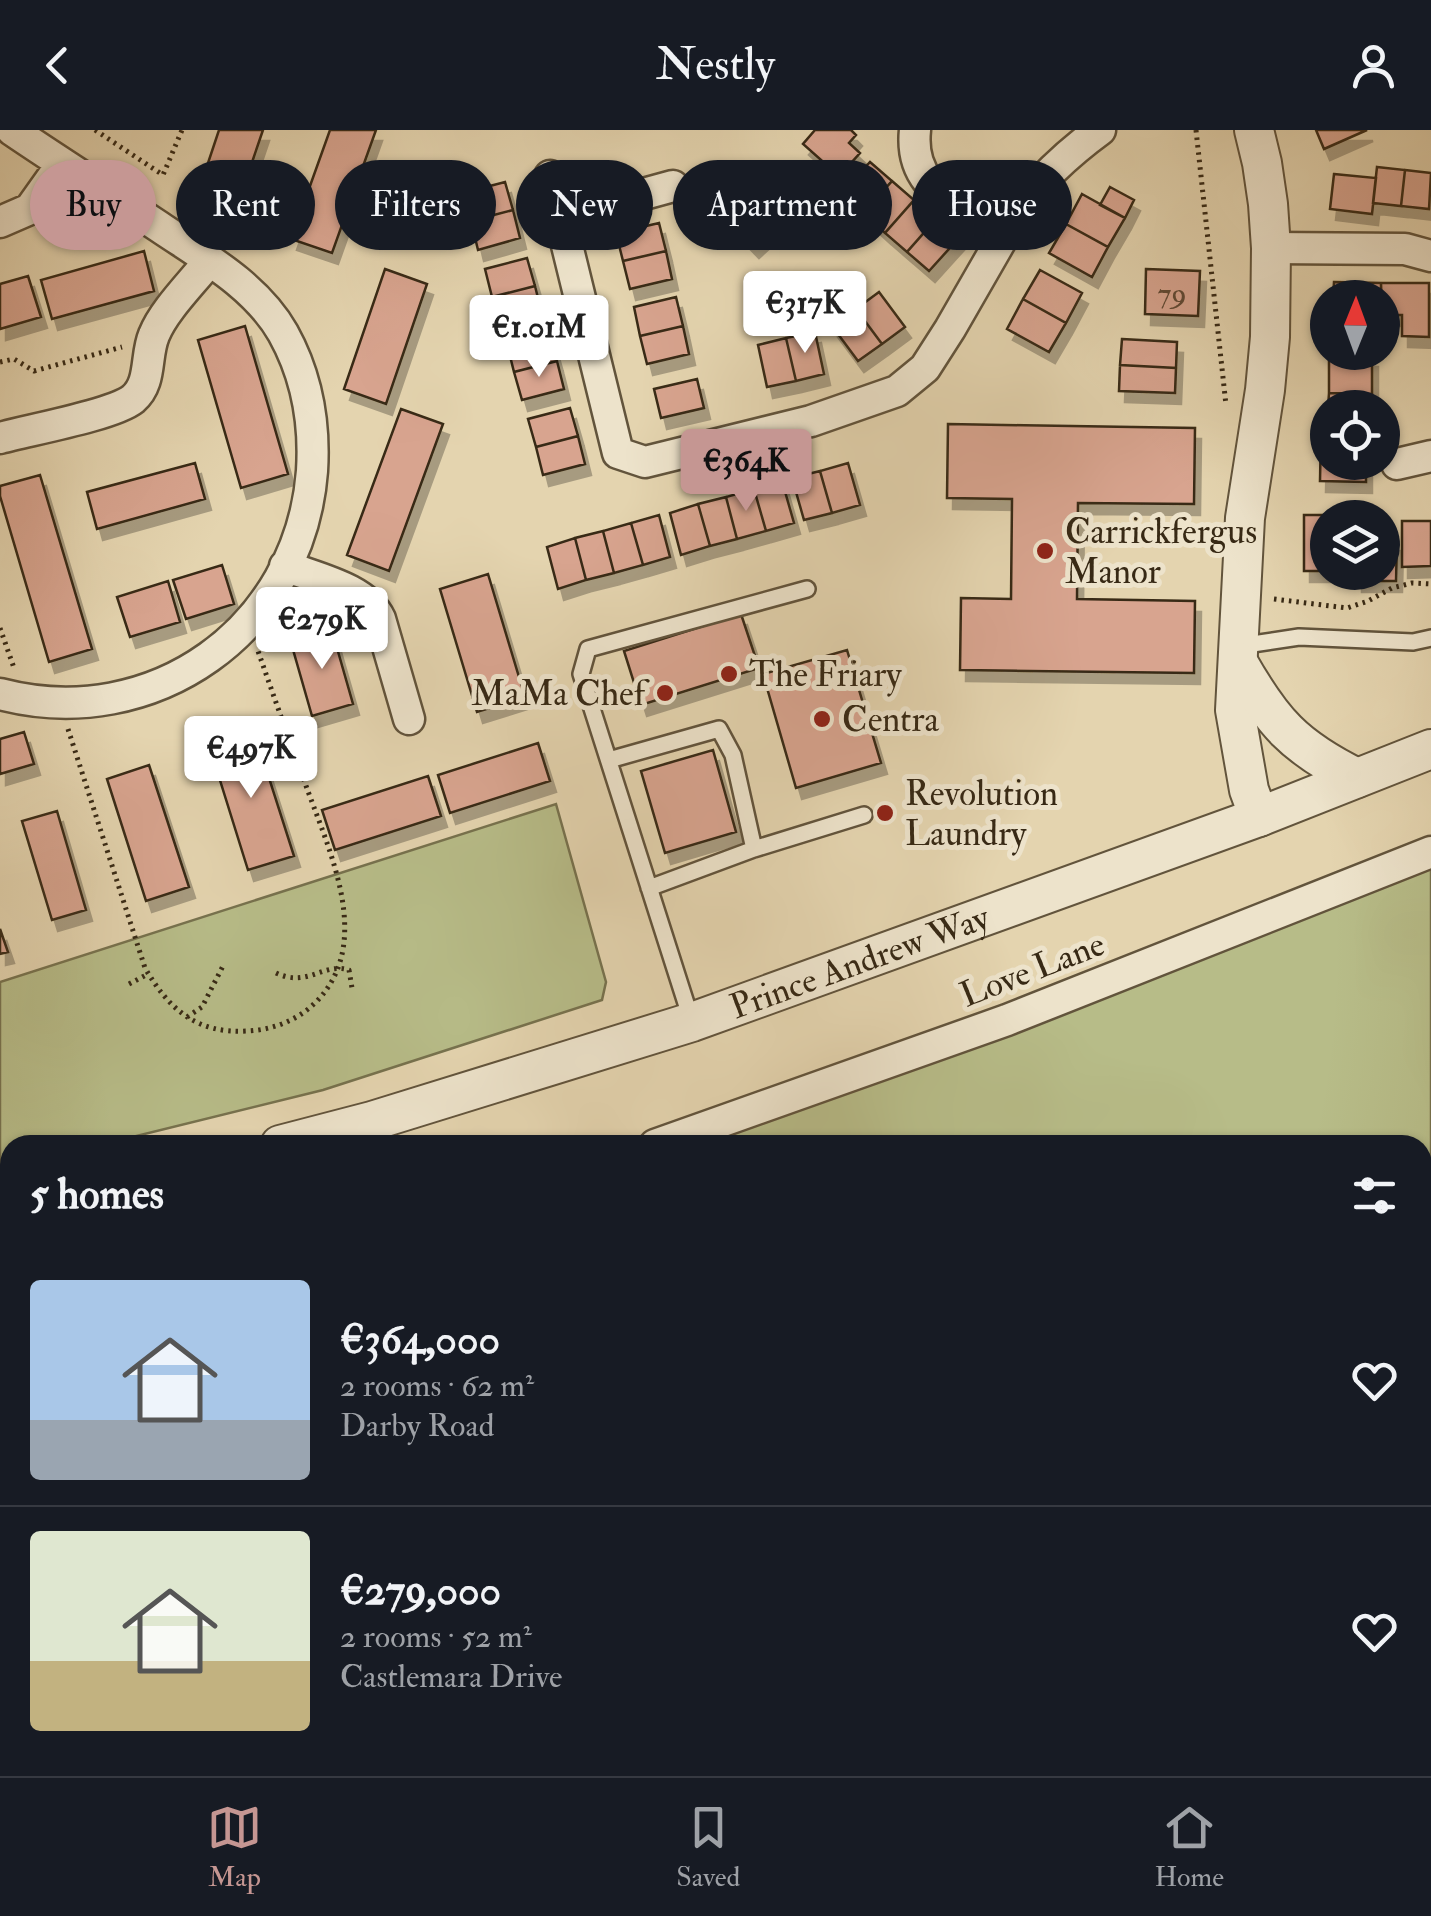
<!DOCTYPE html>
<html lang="en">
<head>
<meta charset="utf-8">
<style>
  :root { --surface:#171b24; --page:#242831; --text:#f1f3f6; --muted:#9ea1a6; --line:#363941; --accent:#c59692 }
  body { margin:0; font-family:"IM FELL Double Pica",serif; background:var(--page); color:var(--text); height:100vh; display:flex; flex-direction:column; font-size:38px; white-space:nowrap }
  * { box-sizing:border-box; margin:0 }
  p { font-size:32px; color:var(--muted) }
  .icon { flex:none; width:55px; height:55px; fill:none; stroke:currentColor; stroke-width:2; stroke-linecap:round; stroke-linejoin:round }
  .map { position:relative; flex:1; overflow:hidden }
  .panel { position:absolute; left:0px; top:1005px; width:1432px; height:642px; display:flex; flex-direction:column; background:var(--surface); border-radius:30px 30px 0 0; box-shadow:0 2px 8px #0004 }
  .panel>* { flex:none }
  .top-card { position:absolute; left:30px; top:30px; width:1372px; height:90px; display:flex; gap:20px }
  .needle { width:65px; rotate:1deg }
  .tools { position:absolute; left:1310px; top:150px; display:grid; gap:20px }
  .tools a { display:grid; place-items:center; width:90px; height:90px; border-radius:50%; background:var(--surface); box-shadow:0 2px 8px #0004; font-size:50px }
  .price { position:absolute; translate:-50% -85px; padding:0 22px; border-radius:10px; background:#fff; color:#222; font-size:32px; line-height:65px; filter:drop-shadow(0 2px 5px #0008) }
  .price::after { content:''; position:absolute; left:50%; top:60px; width:30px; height:22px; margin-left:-15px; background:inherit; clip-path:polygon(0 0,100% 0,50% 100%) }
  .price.selected { background:var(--accent); color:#111 }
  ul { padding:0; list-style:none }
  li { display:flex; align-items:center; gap:30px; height:250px; padding:0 30px }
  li+li { border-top:2px solid var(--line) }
  li span { display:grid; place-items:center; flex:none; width:280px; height:200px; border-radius:10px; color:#555 }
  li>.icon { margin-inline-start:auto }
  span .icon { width:120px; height:120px; fill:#fffc; stroke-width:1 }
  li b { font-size:42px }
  h2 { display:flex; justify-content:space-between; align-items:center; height:120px; padding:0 30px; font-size:42px }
  .chip { padding:0 35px; border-radius:45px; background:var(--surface); box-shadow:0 2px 8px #0004; font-size:35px; line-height:90px }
  .chip.selected { background:var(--accent); color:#111 }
  header { display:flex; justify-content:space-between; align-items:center; height:130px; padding:0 30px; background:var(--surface); font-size:45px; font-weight:600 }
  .tab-bar { display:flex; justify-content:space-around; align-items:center; height:140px; border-top:2px solid var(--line); background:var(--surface); font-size:28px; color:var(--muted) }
  .tab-bar a { display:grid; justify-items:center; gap:5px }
  .tab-bar .selected { color:var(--accent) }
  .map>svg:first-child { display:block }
  .green { fill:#b7bc88; stroke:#77724e; stroke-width:2.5 }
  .building { fill:#d8a48f; stroke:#372915; stroke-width:2.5; filter:url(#shadow) }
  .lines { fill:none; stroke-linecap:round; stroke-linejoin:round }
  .service-casing { stroke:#62543c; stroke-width:20 }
  .minor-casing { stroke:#62543c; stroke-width:35 }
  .tertiary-casing { stroke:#62543c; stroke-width:42 }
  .path { stroke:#372915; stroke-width:5; stroke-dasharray:2.5 5; stroke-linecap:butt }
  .service { stroke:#ede3cb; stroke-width:15 }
  .minor { stroke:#ede3cb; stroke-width:30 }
  .tertiary { stroke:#ede3cb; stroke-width:38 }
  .poi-dot { fill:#8f2418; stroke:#ede3cb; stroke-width:4 }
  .labels { text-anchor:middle; stroke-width:10; stroke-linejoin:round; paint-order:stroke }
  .number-label { font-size:30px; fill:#5f4834 }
  .poi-label { font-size:35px; fill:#372915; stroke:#ede3cb; text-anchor:start }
  .street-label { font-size:35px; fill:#372915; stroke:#ede3cb }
</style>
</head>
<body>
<header><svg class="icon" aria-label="back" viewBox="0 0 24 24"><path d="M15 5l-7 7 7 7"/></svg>Nestly<svg class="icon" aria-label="person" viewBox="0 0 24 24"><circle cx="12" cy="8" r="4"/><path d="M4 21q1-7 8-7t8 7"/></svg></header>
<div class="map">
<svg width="1431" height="1646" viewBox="0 0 1431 1646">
  <defs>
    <filter id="shadow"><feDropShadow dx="6" dy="11" stdDeviation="0" flood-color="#0004"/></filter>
  </defs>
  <rect width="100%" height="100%" fill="#e4d4af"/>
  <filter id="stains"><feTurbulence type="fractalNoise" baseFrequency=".002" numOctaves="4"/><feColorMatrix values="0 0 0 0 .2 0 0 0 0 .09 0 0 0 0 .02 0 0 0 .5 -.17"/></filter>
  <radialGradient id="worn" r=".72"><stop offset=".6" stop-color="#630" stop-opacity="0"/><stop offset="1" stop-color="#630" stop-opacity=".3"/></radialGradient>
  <path class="green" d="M556 674 606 852 602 870 323 960 100 1015H10V1037L0 1039V852Z
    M1431 726V1646H254L253 1638H1422V1015H684Z"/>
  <path class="building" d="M219 0H263L234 85 195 72Z
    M330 0H376L332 123 291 109Z
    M815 0H851L856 5 849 13 860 23 839 46 803 14Z
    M1316 0H1367L1324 19Z
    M870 32 892 51 863 83 841 64Z
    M1377 37 1405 40 1401 76 1373 73Z
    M1405 40 1431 43 1429 79 1401 76Z
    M1334 44 1376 48 1372 84 1330 79Z
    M766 46 796 77 775 97 744 66Z
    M892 51 914 70 885 103 863 83Z
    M505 52 513 80 471 91 463 63Z
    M1110 57 1134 70 1125 88 1100 75Z
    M1082 64 1125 88 1108 117 1066 94Z
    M744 66 775 97 753 117 723 86Z
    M914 70 936 89 907 122 885 103Z
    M513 80 520 108 478 120 471 91Z
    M936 89 958 109 929 141 907 122Z
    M659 93 666 121 623 131 616 103Z
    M1066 94 1108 117 1092 147 1049 123Z
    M144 121 154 161 52 189 41 150Z
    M666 121 672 149 630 159 623 131Z
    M527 128 535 156 492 167 485 139Z
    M385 139 427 154 386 274 344 259Z
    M1146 139 1200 141 1198 186 1145 184Z
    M1040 140 1082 163 1066 193 1023 169Z
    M28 146 41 187 0 199V154Z
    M1334 152 1381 153V168H1333Z
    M1381 153H1429V207L1402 206V185H1382Z
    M535 156 542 184 500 195 492 167Z
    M879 162 905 197 882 214 856 179Z
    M676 167 683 196 640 206 634 177Z
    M1023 169 1066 193 1049 222 1007 199Z
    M856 179 882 214 858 231 832 196Z
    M245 196 288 344 241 358 198 210Z
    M683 196 689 224 647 234 640 206Z
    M815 202 824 244 796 251 786 208Z
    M549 203 557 231 514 242 507 214Z
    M786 208 796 251 767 257 758 215Z
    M1122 209 1177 212 1176 238 1120 235Z
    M1329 225 1372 226V264L1329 263Z
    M557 231 564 259 522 270 514 242Z
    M1120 235 1176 238 1175 263 1119 261Z
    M697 249 704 278 661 288 654 259Z
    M1329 263 1372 264 1371 278H1328Z
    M570 278 578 306 536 317 528 289Z
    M401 279 443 294 389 441 347 425Z
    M948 294 1195 298 1194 374 1078 373 1077 469 1195 471 1194 543 960 540 961 468 1011 469 1012 369 947 368Z
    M1321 301H1328V332H1366V352L1320 351Z
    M578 306 585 334 543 345 536 317Z
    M195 333 205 369 97 399 87 362Z
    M848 333 860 375 832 383 820 341Z
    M820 341 832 383 804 390 792 348Z
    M40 345 92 519 49 532 0 366V356Z
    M782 351 794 393 766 401 754 359Z
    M754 359 766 401 737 409 726 367Z
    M726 367 737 409 710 416 698 374Z
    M698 374 710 416 681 425 670 383Z
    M659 385 670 427 643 435 631 393Z
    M1304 385H1331L1328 388V441H1304Z
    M1402 391H1431V436L1402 437Z
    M631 393 643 435 614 443 603 401Z
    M603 401 614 443 586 450 575 408Z
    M575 408 586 450 558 459 547 417Z
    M1382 410H1397L1396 451H1356V442H1382Z
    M222 435 234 474 186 489 173 450Z
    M488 444 525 567 477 582 440 459Z
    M168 451 180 492 130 507 117 467Z
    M741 484 759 538 641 575 624 521Z
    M331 497 353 574 312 586 290 509Z
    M847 520 881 633 796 658 763 544Z
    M254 601 294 726 248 740 209 615Z
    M24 602 34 634 0 644V609Z
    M538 613 550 651 450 683 438 645Z
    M713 620 736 702 665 723 641 641Z
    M149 635 189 757 146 771 107 649Z
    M428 646 441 686 335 720 322 680Z
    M57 681 86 780 52 790 22 691Z
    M0 799 8 822 0 824Z
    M10 1143V1188L0 1192V1147Z"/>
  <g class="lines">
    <defs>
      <path id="service" d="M1239 516 1299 507 1413 512 1431 508
        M609 630 719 599 733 625 754 719 649 758
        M754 719 864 685
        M692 892 581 544 588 519 807 459"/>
      <path id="minor" d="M915 0C913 19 916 36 928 51L1004 104
        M550 46 618 323 645 332 811 291 897 261 925 238 950 199 1019 79C1041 48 1070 22 1100 0
        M560 87 673 56
        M0 92 30 79 62 34
        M1271 118 1405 119 1431 126
        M0 308C29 300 113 285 133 269 152 253 145 226 154 205 164 180 192 153 209 131
        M1397 334 1431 326
        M285 436C315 448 366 458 380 489L409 589
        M0 564C153 604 300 500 312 341 315 293 307 246 283 203 257 157 206 128 164 100 113 66 62 34 12 0
        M655 1015 1007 890 1431 722
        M0 1247 10 1244
        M0 1488 10 1484"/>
      <g id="tertiary">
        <path d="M1254 0 1262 33 1268 74 1271 118 1270 207 1265 260 1245 388 1235 580 1249 660 1259 687"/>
        <path d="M1238 532C1272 592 1294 617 1357 648"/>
        <path id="s1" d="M280 1015 372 991 692 892 1259 687 1431 619"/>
        <path d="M0 1082 10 1080"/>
      </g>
    </defs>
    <use href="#service" class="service-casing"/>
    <use href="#minor" class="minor-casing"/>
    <use href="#tertiary" class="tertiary-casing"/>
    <path class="path" d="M95 0 163 45 182 0
      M1196 0 1226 275
      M0 232 14 229 34 241 122 217
      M1274 469 1347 478 1368 471 1392 458 1412 453 1431 454
      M0 498 14 538
      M68 599 145 838C169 879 196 904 247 901 273 900 298 890 316 872 376 811 327 717 304 650 288 607 273 564 258 521
      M276 843C308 858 323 832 349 840L352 858
      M129 854 148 844
      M187 887 202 877 224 834"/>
    <use href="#service" class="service"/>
    <use href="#minor" class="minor"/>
    <use href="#tertiary" class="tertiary"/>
  </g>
  <g class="poi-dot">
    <circle cx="1045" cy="421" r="10"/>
    <circle cx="729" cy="544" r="10"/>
    <circle cx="665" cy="563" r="10"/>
    <circle cx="822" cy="589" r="10"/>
    <circle cx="885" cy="683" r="10"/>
  </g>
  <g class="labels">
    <g class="number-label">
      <text x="1172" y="173">79</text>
    </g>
    <g class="poi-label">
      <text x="1065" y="413">Carrickfergus<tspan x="1065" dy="40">Manor</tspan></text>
      <text x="749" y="556">The Friary</text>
      <text x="645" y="575" text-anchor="end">MaMa Chef</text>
      <text x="842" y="601">Centra</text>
      <text x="905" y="675">Revolution<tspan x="905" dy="40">Laundry</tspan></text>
    </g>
    <g class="street-label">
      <text dy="12" stroke="none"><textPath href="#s1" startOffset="608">Prince Andrew Way</textPath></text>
      <text transform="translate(1032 839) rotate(-21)" y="12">Love Lane</text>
    </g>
  </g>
  <rect width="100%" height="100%" filter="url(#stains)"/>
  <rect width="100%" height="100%" fill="url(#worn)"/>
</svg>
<div class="tools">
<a><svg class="needle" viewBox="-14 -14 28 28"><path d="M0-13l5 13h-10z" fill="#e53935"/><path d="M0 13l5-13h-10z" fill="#9ea1a6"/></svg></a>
<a><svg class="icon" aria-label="locate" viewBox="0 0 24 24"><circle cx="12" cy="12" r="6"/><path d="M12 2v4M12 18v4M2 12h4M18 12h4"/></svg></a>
<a><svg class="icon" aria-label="layers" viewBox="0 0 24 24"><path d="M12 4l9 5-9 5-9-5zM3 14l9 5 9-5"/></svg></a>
</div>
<b class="price" style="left:805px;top:226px">€317K</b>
<b class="price" style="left:539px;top:250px">€1.01M</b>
<b class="price selected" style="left:746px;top:384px">€364K</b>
<b class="price" style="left:322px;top:542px">€279K</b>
<b class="price" style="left:251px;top:671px">€497K</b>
<div class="top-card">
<a class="chip selected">Buy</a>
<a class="chip">Rent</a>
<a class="chip">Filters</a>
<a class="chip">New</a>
<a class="chip">Apartment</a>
<a class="chip">House</a>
</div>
<section class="panel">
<h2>5 homes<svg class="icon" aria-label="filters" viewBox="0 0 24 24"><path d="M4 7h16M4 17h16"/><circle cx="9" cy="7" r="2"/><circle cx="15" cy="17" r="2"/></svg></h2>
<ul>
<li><span style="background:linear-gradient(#a9c7e8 70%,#9aa5b1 0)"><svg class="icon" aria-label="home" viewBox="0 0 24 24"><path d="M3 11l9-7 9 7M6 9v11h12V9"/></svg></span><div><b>€364,000</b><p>2 rooms · 62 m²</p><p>Darby Road</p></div><svg class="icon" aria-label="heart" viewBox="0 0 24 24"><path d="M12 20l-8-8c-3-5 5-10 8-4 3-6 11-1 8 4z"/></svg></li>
<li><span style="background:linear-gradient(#dfe7d0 65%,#c2b280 0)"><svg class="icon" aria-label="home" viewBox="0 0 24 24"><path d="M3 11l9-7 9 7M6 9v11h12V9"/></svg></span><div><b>€279,000</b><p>2 rooms · 52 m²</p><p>Castlemara Drive</p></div><svg class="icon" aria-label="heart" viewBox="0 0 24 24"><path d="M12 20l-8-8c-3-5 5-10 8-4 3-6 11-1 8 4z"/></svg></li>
</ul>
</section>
</div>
<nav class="tab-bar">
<a class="selected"><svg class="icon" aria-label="map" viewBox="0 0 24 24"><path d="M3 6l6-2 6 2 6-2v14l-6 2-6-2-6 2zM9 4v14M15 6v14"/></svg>Map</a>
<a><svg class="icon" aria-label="saved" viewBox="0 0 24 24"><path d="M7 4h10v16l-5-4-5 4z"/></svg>Saved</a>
<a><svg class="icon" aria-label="home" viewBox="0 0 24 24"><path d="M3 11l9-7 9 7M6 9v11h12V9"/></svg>Home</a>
</nav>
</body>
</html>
